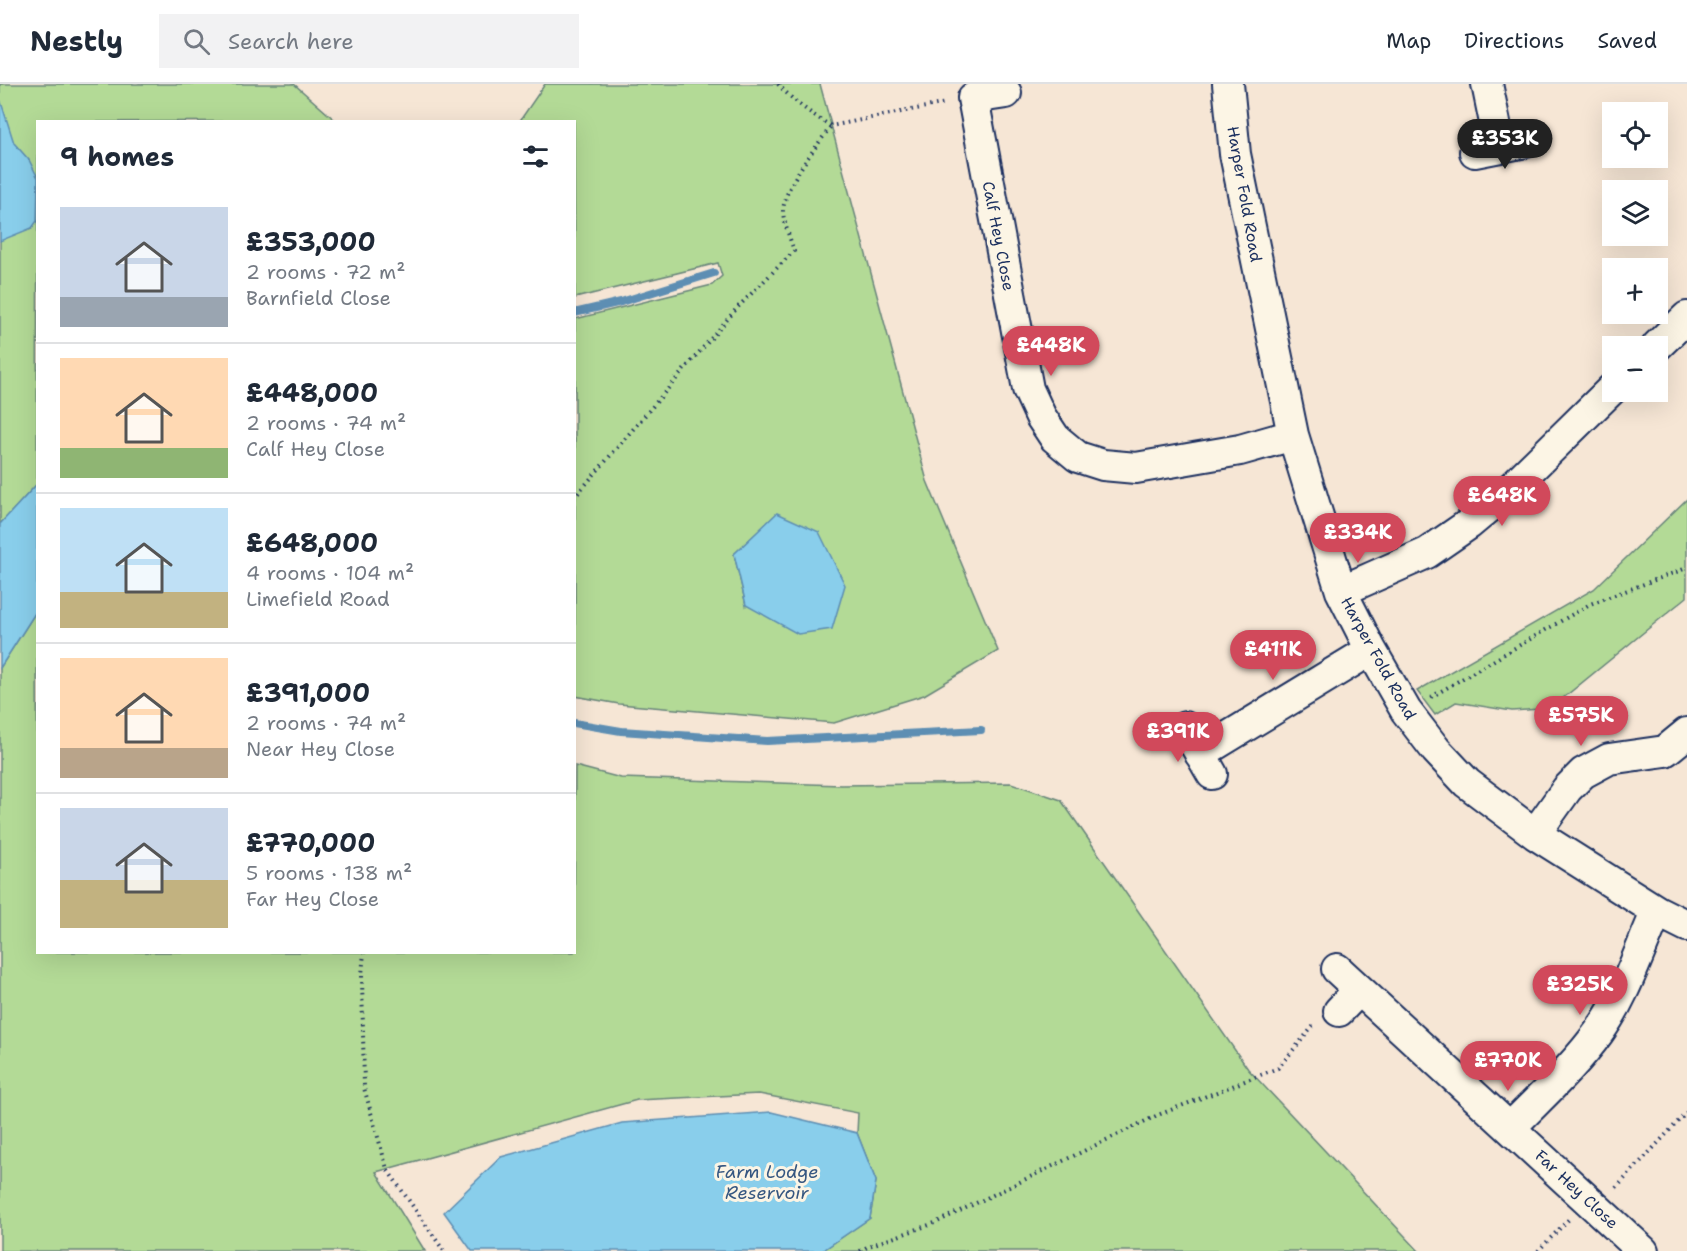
<!DOCTYPE html>
<html lang="en">
<head>
<meta charset="utf-8">
<style>
  :root { --surface:#fff; --page:#f2f2f3; --text:#1f2937; --muted:#747a83; --line:#e0e1e3; --accent:#d1495b }
  body { margin:0; font-family:"Shantell Sans",sans-serif; background:var(--page); color:var(--text); height:100vh; display:flex; flex-direction:column; font-size:22px; white-space:nowrap }
  * { box-sizing:border-box; margin:0 }
  p { font-size:20px; color:var(--muted) }
  .icon { flex:none; width:33px; height:33px; fill:none; stroke:currentColor; stroke-width:2; stroke-linecap:round; stroke-linejoin:round }
  .map { position:relative; flex:1; overflow:hidden }
  .drawer { position:absolute; left:36px; top:36px; width:540px; height:834px; display:flex; flex-direction:column; background:var(--surface); border-radius:0px; box-shadow:0 6px 24px #0002 }
  .drawer>* { flex:none }
  .tools { position:absolute; left:1602px; top:18px; display:grid; gap:12px }
  .tools a { display:grid; place-items:center; width:66px; height:66px; border-radius:0px; background:var(--surface); box-shadow:0 6px 24px #0002; font-size:30px }
  .price { position:absolute; translate:-50% -51px; padding:0 14px; border-radius:21px; background:var(--accent); color:#fff; font-size:20px; line-height:39px; filter:drop-shadow(0 2px 3px #0008) }
  .price::after { content:''; position:absolute; left:50%; top:36px; width:18px; height:14px; margin-left:-9px; background:inherit; clip-path:polygon(0 0,100% 0,50% 100%) }
  .price.selected { background:#222; color:#fff }
  ul { padding:0; list-style:none }
  li { display:flex; align-items:center; gap:18px; height:150px; padding:0 24px }
  li+li { border-top:2px solid var(--line) }
  li span { display:grid; place-items:center; flex:none; width:168px; height:120px; border-radius:0px; color:#555 }
  li>.icon { margin-inline-start:auto }
  span .icon { width:72px; height:72px; fill:#fffc; stroke-width:1 }
  li b { font-size:26px }
  h2 { display:flex; justify-content:space-between; align-items:center; height:72px; padding:0 24px; font-size:26px }
  header { display:flex; align-items:center; gap:36px; box-sizing:border-box; height:84px; padding:0 30px; background:var(--surface); border-bottom:2px solid var(--line) }
  header strong { font-size:28px }
  nav { display:flex; gap:33px; margin-inline-start:auto; font-size:21px }
  .search { width:420px; height:54px; background:var(--page); display:flex; align-items:center; gap:15px; box-sizing:border-box; padding:0 21px; border-radius:0px; color:var(--muted); font-size:22px }
  .map>svg:first-child { display:block }
  .green { fill:#b3da96; stroke:#67847a; stroke-width:1.5; fill-rule:evenodd }
  .water { fill:#89ceeb; stroke:#5d8eb3; stroke-width:1.5 }
  .lines { fill:none; stroke-linecap:round; stroke-linejoin:round }
  .stream { stroke:#5d8eb3; stroke-width:8 }
  .minor-casing { stroke:#1b2f5e; stroke-width:34 }
  .path { stroke:#1b2f5e; stroke-width:4; stroke-dasharray:1.5 4.5; stroke-linecap:butt }
  .minor { stroke:#fcf5e5; stroke-width:30 }
  .labels { text-anchor:middle; stroke-width:6; stroke-linejoin:round; paint-order:stroke }
  .street-label { font-size:16px; fill:#1b2f5e; stroke:#fcf5e5 }
  .water-label { font-size:18px; font-style:italic; fill:#365781; stroke:#fcf5e5 }
</style>
</head>
<body>
<header>
<strong>Nestly</strong>
<div class="search"><svg class="icon" aria-label="search" viewBox="0 0 24 24"><circle cx="10" cy="10" r="6"/><path d="M15 15l6 6"/></svg>Search here</div>
<nav><a>Map</a><a>Directions</a><a>Saved</a></nav>
</header>
<div class="map">
<svg width="1687" height="1167" viewBox="0 0 1687 1167">
  <rect width="100%" height="100%" fill="#f6e6d5"/>
  <filter id="ink" filterUnits="userSpaceOnUse"><feTurbulence type="fractalNoise" baseFrequency=".0167" numOctaves="2"/><feDisplacementMap in="SourceGraphic" scale="12" xChannelSelector="R" yChannelSelector="G"/><feConvolveMatrix kernelMatrix="1 2 1 2 8 2 1 2 1" color-interpolation-filters="sRGB"/></filter>
  <g filter="url(#ink)">
    <path class="green" d="M0 0H294L336 37 38 38 37 400 0 440Z
      M545 0H820L927 397 998 567 924 611 834 639 619 620 575 612V235L712 201 722 192 718 179 575 214 574 38H519ZM777 430 746 521 734 470Z
      M1687 415V513L1557 619 1539 625 1512 627 1456 618 1435 631 1417 607 1594 505Z
      M37 526 38 868H574L575 682 621 694 841 701 1011 699 1061 716 1248 985 1419 1167H822L870 1134 876 1097 857 1049 858 1029 759 1010 637 1016 376 1088 425 1167H0V584Z"/>
    <path class="water" d="M0 15 14 59 29 76 38 94 37 137 32 144 0 157Z
      M37 400V526L0 584V440Z
      M777 429 819 448 845 501 832 545 798 550 746 521 734 470Z
      M771 1028 857 1049 876 1097 870 1134 822 1167H472L444 1128 501 1073 622 1039Z"/>
    <g class="lines">
      <path class="stream" d="M574 229 621 218 714 189
        M574 639 621 647 767 657 981 646"/>
      <defs>
        <path id="minor" d="M1228 0 1235 70 1293 351 1341 507 1371 566 1406 627 1436 666 1467 699 1535 750 1657 827 1687 842
          M1487 0 1500 63
          M1006 9 973 14 1028 305 1041 333 1055 354 1078 373 1103 381 1136 384 1240 366 1293 351
          M1475 68 1526 58
          M1657 262 1687 233
          M1341 507 1427 469 1469 440 1505 410 1612 305
          M1185 643 1212 690
          M1200 670 1371 566
          M1535 750 1567 705 1583 689 1609 675 1665 667 1687 649
          M1337 885 1643 1167
          M1339 927 1359 906
          M1511 1043C1541 1012 1574 983 1599 948 1625 912 1639 867 1657 827"/>
      </defs>
      <use href="#minor" class="minor-casing"/>
      <path class="path" d="M778 0C793 17 811 30 831 42L946 19
        M574 414 738 223 794 167C791 157 783 137 783 127 785 99 816 64 831 42
        M1431 613 1590 520 1687 484
        M364 868 362 891 364 1004 387 1085 444 1167
        M1616 1104 1687 1028
        M860 1167 869 1162 935 1139 1158 1031 1278 984 1316 939
        M1538 1167 1569 1135"/>
      <use href="#minor" class="minor"/>
    </g>
  </g>
  <g class="labels">
    <g class="street-label">
      <text transform="translate(1245 110) rotate(80)" y="6">Harper Fold Road</text>
      <text transform="translate(999 152) rotate(79)" y="6">Calf Hey Close</text>
      <text transform="translate(1379 574) rotate(61)" y="6">Harper Fold Road</text>
      <text transform="translate(1577 1105) rotate(43)" y="6">Far Hey Close</text>
    </g>
    <g class="water-label">
      <text x="767" y="1094">Farm Lodge<tspan x="767" dy="21">Reservoir</tspan></text>
    </g>
  </g>
</svg>
<div class="tools">
<a><svg class="icon" aria-label="locate" viewBox="0 0 24 24"><circle cx="12" cy="12" r="6"/><path d="M12 2v4M12 18v4M2 12h4M18 12h4"/></svg></a>
<a><svg class="icon" aria-label="layers" viewBox="0 0 24 24"><path d="M12 4l9 5-9 5-9-5zM3 14l9 5 9-5"/></svg></a>
<a>+</a>
<a>−</a>
</div>
<b class="price selected" style="left:1505px;top:86px">£353K</b>
<b class="price" style="left:1051px;top:293px">£448K</b>
<b class="price" style="left:1502px;top:443px">£648K</b>
<b class="price" style="left:1358px;top:480px">£334K</b>
<b class="price" style="left:1273px;top:597px">£411K</b>
<b class="price" style="left:1581px;top:663px">£575K</b>
<b class="price" style="left:1178px;top:679px">£391K</b>
<b class="price" style="left:1580px;top:932px">£325K</b>
<b class="price" style="left:1508px;top:1008px">£770K</b>
<section class="drawer">
<h2>9 homes<svg class="icon" aria-label="filters" viewBox="0 0 24 24"><path d="M4 7h16M4 17h16"/><circle cx="9" cy="7" r="2"/><circle cx="15" cy="17" r="2"/></svg></h2>
<ul>
<li><span style="background:linear-gradient(#c9d6e8 75%,#9aa5b1 0)"><svg class="icon" aria-label="home" viewBox="0 0 24 24"><path d="M3 11l9-7 9 7M6 9v11h12V9"/></svg></span><div><b>£353,000</b><p>2 rooms · 72 m²</p><p>Barnfield Close</p></div></li>
<li><span style="background:linear-gradient(#ffd9b3 75%,#8fb573 0)"><svg class="icon" aria-label="home" viewBox="0 0 24 24"><path d="M3 11l9-7 9 7M6 9v11h12V9"/></svg></span><div><b>£448,000</b><p>2 rooms · 74 m²</p><p>Calf Hey Close</p></div></li>
<li><span style="background:linear-gradient(#bfe0f5 70%,#c2b280 0)"><svg class="icon" aria-label="home" viewBox="0 0 24 24"><path d="M3 11l9-7 9 7M6 9v11h12V9"/></svg></span><div><b>£648,000</b><p>4 rooms · 104 m²</p><p>Limefield Road</p></div></li>
<li><span style="background:linear-gradient(#ffd9b3 75%,#b9a48a 0)"><svg class="icon" aria-label="home" viewBox="0 0 24 24"><path d="M3 11l9-7 9 7M6 9v11h12V9"/></svg></span><div><b>£391,000</b><p>2 rooms · 74 m²</p><p>Near Hey Close</p></div></li>
<li><span style="background:linear-gradient(#c9d6e8 60%,#c2b280 0)"><svg class="icon" aria-label="home" viewBox="0 0 24 24"><path d="M3 11l9-7 9 7M6 9v11h12V9"/></svg></span><div><b>£770,000</b><p>5 rooms · 138 m²</p><p>Far Hey Close</p></div></li>
</ul>
</section>
</div>
</body>
</html>
